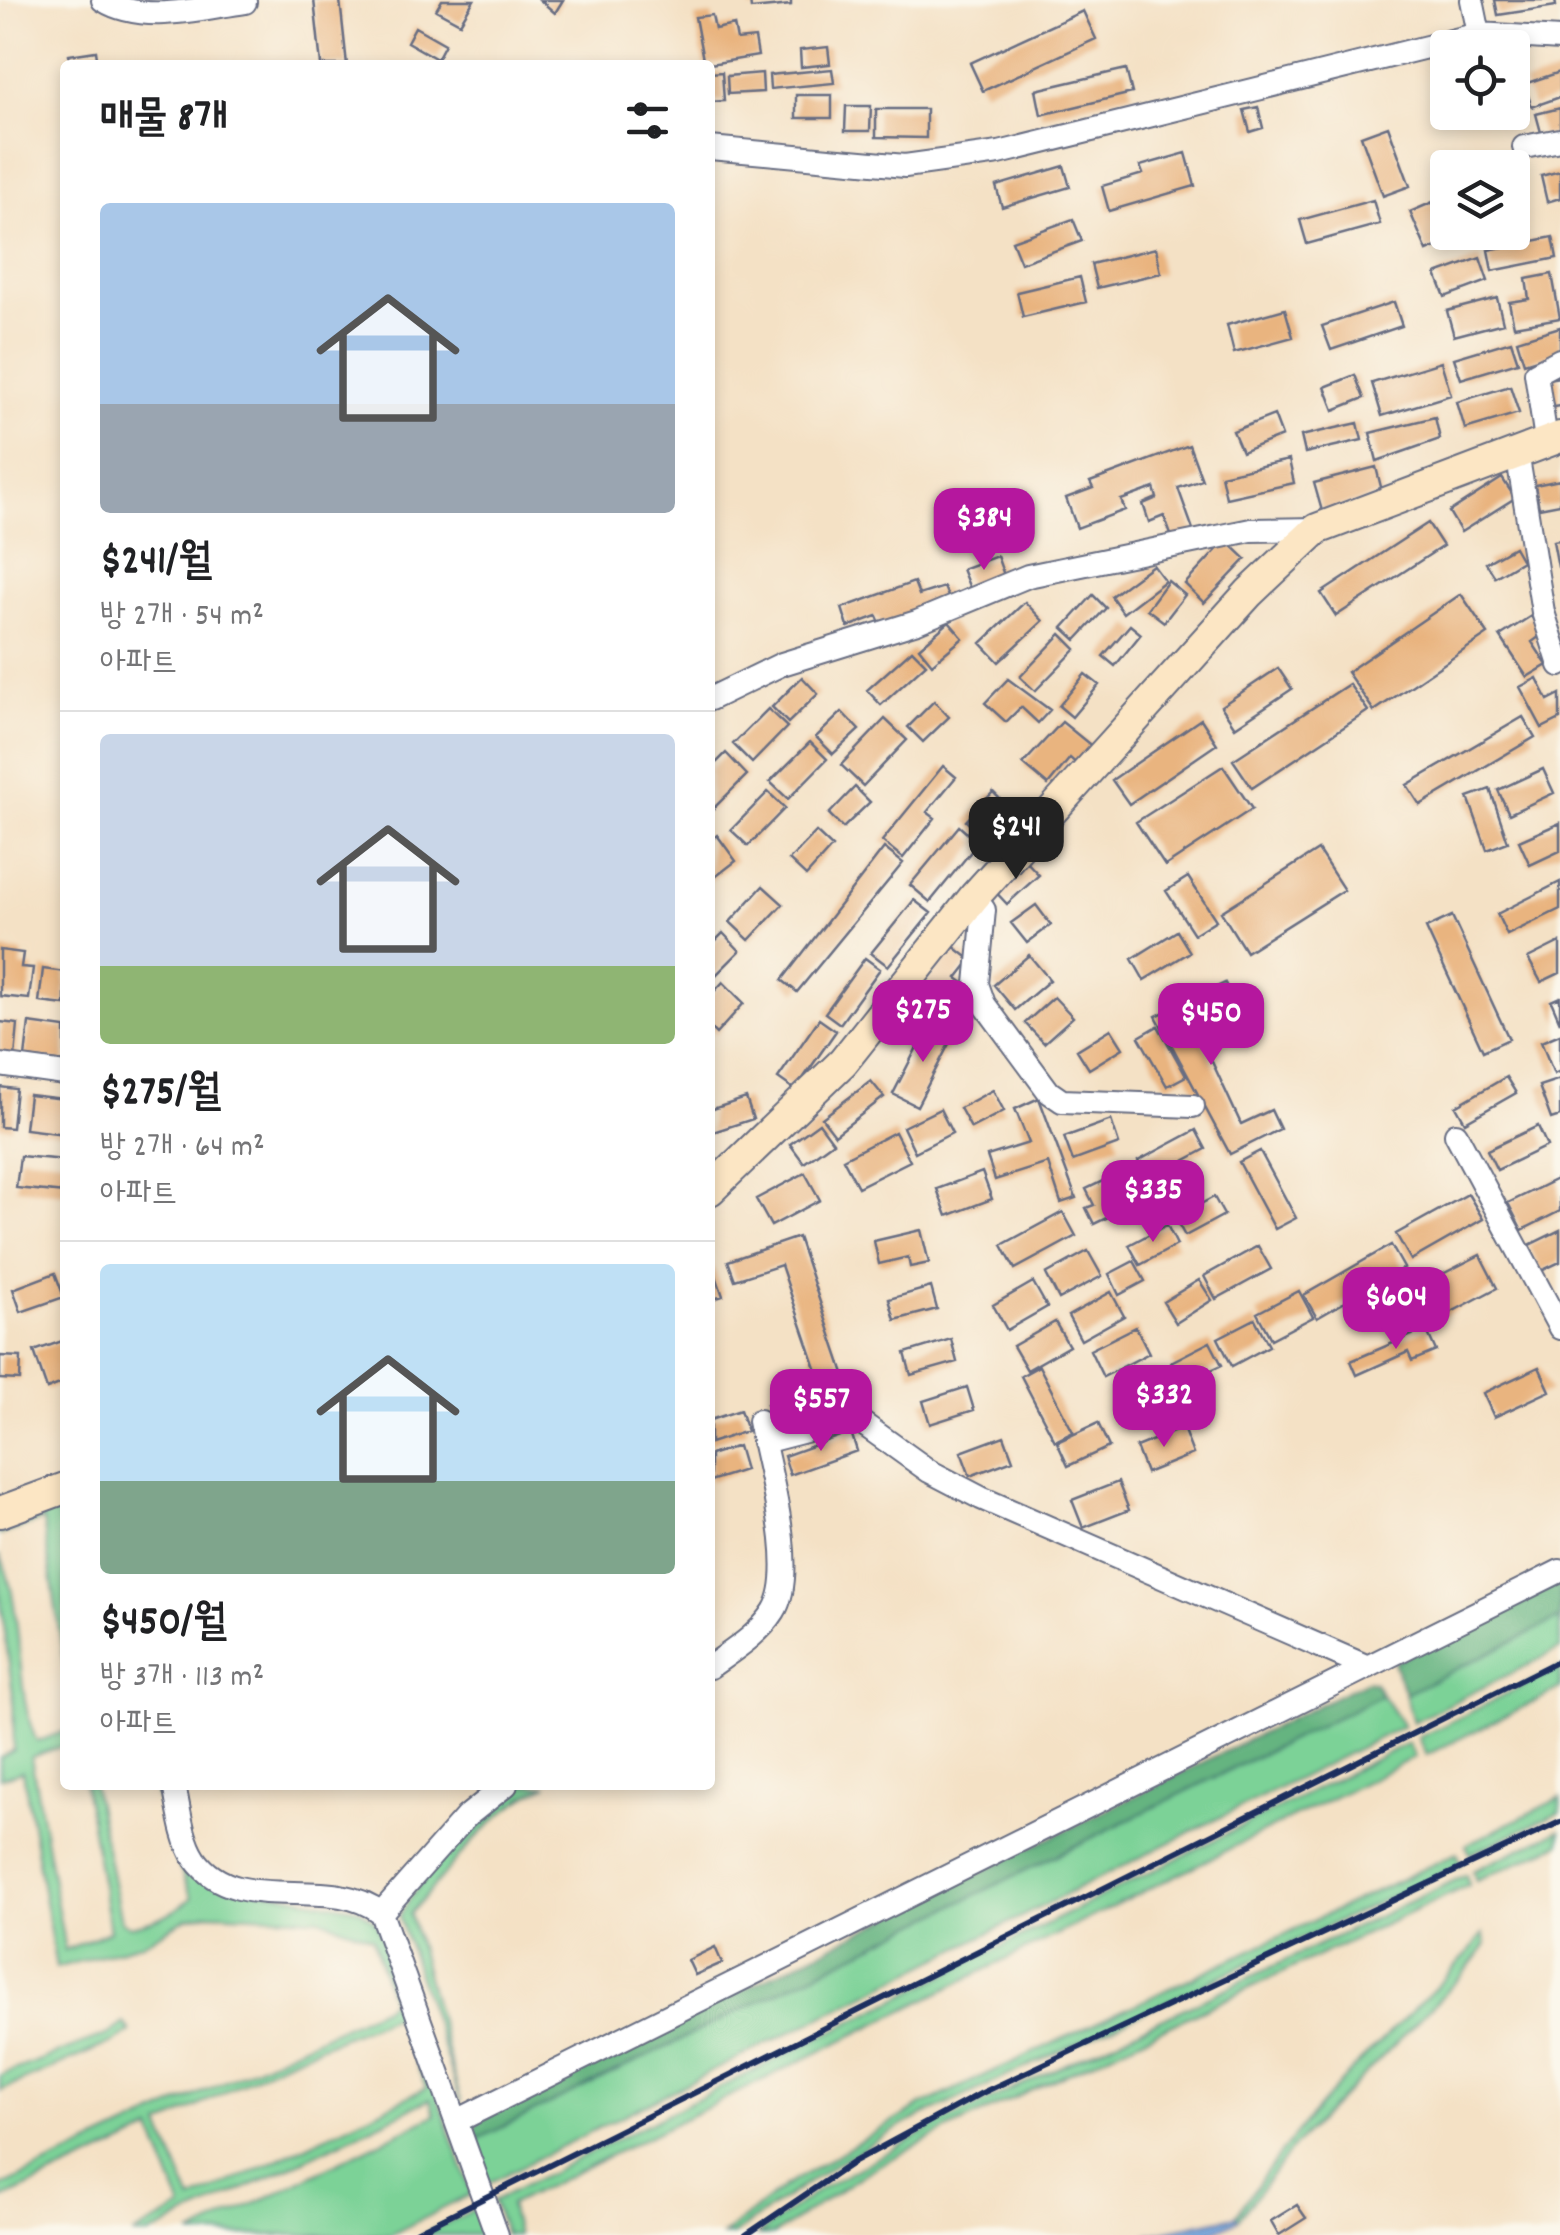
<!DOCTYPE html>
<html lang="ko">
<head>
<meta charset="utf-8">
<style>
  :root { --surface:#fff; --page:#f6f6f6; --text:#202124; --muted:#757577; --line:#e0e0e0; --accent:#b5179e }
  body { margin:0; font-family:Dekko,"Poor Story",sans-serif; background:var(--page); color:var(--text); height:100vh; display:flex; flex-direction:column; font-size:38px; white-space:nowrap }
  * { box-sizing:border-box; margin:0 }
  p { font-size:32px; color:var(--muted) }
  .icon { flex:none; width:55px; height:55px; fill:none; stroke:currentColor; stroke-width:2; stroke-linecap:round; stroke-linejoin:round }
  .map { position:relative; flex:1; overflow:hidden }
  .sheet { position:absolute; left:60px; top:60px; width:655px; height:1730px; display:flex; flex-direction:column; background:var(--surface); border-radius:10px; box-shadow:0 5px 15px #0003 }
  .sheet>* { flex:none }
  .buttons { position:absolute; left:1430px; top:30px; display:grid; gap:20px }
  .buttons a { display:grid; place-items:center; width:100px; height:100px; border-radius:10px; background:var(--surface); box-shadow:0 5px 15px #0003; font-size:50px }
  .price { position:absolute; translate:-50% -85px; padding:0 22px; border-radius:20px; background:var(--accent); color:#fff; font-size:32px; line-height:65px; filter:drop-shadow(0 2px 5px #0008) }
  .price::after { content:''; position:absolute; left:50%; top:60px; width:30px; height:22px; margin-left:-15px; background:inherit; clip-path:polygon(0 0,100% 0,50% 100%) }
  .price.on { background:#222; color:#fff }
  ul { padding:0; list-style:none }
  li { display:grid; align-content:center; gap:20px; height:530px; padding:0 40px }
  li+li { border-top:2px solid var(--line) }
  li span { display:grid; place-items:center; height:310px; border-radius:10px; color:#555 }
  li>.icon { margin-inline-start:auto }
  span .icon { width:180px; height:180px; fill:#fffc; stroke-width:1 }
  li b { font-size:42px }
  h2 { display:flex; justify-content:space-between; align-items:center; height:120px; padding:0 40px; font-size:42px }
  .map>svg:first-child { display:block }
  .green { fill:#7cd297; stroke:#4c807a; stroke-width:2.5; fill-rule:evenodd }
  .forest { fill:#65b480; stroke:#40726f; stroke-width:2.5 }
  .water { fill:#6d9dd7; stroke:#44669a; stroke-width:2.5 }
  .building { fill:#e9b47f }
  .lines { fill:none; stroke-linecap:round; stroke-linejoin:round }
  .street-casing { stroke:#676d82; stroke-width:26 }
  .secondary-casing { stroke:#676d82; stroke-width:34 }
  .street { stroke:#fff; stroke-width:22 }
  .secondary { stroke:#fce6c4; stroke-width:30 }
  .rail { stroke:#1b2f5e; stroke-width:6 }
</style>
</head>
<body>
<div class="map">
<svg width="1560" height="2235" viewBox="0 0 1560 2235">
  <rect width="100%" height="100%" fill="#fbf7ec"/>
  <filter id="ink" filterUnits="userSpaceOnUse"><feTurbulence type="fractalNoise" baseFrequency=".01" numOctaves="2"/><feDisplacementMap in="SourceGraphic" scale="20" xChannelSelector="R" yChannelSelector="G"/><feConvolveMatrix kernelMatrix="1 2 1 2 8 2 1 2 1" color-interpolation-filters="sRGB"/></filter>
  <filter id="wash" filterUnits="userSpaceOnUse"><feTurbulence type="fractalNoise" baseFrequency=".0048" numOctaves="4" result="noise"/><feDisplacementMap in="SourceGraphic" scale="40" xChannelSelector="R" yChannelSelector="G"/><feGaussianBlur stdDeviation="2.25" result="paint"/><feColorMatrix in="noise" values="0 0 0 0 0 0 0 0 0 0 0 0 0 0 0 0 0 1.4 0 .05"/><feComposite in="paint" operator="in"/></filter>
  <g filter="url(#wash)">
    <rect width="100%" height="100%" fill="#f4e1c5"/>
    <path class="green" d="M65 1497V1508L58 1510 65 1563V1669L43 1520 0 1535V1521Z
      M0 1555C26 1611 13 1690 37 1742L65 1731V1745L31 1757 65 1950 110 1931 84 1785H93L121 1921 130 1926C154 1922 173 1914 192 1898 176 1860 163 1825 154 1785H163L174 1834 200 1879 359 1909 376 1922 472 2194 390 2235H191L435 2115 430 2099 149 2235H133L182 2208 152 2131 0 2200V2187L384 2007 391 2000 373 1938 320 1918 208 1913 187 1918 143 1943 56 1968 23 1771 0 1778V1758L14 1750 13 1695 0 1595ZM391 2017 399 2021 426 2088 192 2201 160 2126 280 2063Z
      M1560 1618V1649L1413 1722 1405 1694Z
      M1560 1668V1689L1426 1755 1418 1738Z
      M1382 1695 1403 1726 486 2184 476 2140Z
      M1408 1743 1415 1757 510 2205 517 2235H505L493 2201Z
      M524 1785H548C491 1809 451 1868 410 1914L461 2102 399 1917C427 1866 474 1815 524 1785Z
      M1560 1798V1812L1470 1854 1466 1845Z
      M1560 1830V1844L1476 1881 1473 1871Z
      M1457 1853 1461 1864 909 2122 832 2166 732 2235H723L785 2186 920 2106Z
      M1466 1875 1469 1885 951 2128 870 2170 773 2235H758L820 2189 944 2122Z
      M1483 1934 1486 1945 1463 1975 1293 2147 1238 2220 1236 2216C1271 2161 1311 2114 1355 2067 1398 2022 1445 1984 1483 1934Z
      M124 2023 130 2032 115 2041 0 2091V2075L109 2034Z
      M481 2206 491 2235H422Z"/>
    <path class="forest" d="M1560 1580V1618L1405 1694 1394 1662Z
      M1367 1681 1375 1683 1382 1695 476 2140 473 2131 478 2121Z"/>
    <path class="water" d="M1236 2216 1238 2220 1206 2235H1145Z"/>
    <g id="blocks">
      <path class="building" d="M314 0H340L347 65H321Z
        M442 0H474L460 23 436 10Z
        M540 0H563L555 13Z
        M750 0H791V5L751 9Z
        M1495 0H1555L1556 6 1498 15Z
        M1083 11 1096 39 983 91 970 63Z
        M712 15 715 29 734 25 737 40 755 38 758 56 704 65 695 17Z
        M415 27 445 44 437 59 407 42Z
        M828 47 830 64 801 67 800 50Z
        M96 51 98 65H70L69 55Z
        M832 69 834 83 770 89 769 75Z
        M1126 69 1132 93 1041 115 1036 90Z
        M722 72 724 101 710 102V73Z
        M1560 72V97L1532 107 1524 84Z
        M762 73 763 92 728 94 727 76Z
        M796 95H832V118H796Z
        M846 106H871L870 131H845Z
        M1258 107 1263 128 1250 132 1244 110Z
        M1560 108V132L1542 136 1536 114Z
        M876 109H926V138L876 137Z
        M1388 126 1410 186 1383 196 1361 136Z
        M1186 153 1195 186 1109 211 1102 186 1143 174 1140 166Z
        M1064 166 1070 187 1002 207 996 186Z
        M1560 171V198L1547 202 1541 176Z
        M1373 200 1380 224 1307 244 1300 220Z
        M1433 202 1450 241 1427 251 1410 212Z
        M1073 219 1082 241 1021 263 1012 241Z
        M1553 237 1557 258 1492 271 1488 250Z
        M1156 248 1161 273 1097 288 1091 264Z
        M1480 258 1488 281 1445 297 1436 274Z
        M1552 274 1560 318 1514 326 1509 302 1529 299 1526 279Z
        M1080 277 1086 302 1023 317 1017 292Z
        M1497 298 1503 323 1454 336 1447 311Z
        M1394 302 1402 326 1331 350 1322 326Z
        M1285 309 1293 337 1234 353 1227 325Z
        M1560 327V352L1524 363 1517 340Z
        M1511 341 1518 362 1461 379 1454 358Z
        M1441 362 1451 395 1382 416 1372 383Z
        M1355 375 1364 398 1334 410 1325 387Z
        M1560 377V406L1553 407 1547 379Z
        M1510 386 1519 413 1465 429 1457 402Z
        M1274 415 1282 436 1242 452 1233 431Z
        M1435 417 1440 439 1377 461 1370 433Z
        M1358 423 1362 440 1305 453 1301 436Z
        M1189 445 1202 480 1178 488 1195 535 1174 543 1164 516 1149 522 1143 504 1157 498 1154 488 1121 500 1125 510 1077 528 1066 498 1093 488 1090 482Z
        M1289 460 1294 483 1226 498 1221 475Z
        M1376 467 1383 495 1322 511 1314 483Z
        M1502 478 1515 498 1461 532 1449 512Z
        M1560 480V504L1539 508 1535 485Z
        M1428 523 1443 546 1336 616 1321 593Z
        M1226 540 1246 559 1204 603 1185 584Z
        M1560 540V567H1558L1553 541Z
        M1514 547 1522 561 1495 577 1486 563Z
        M997 556 1005 578 971 591 962 569Z
        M1153 565 1165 581 1123 613 1111 596Z
        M1168 581 1185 595 1164 622 1147 609Z
        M914 582 919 595 944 587 950 601 881 625 877 616 848 627 842 608Z
        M1461 594 1488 634 1374 711 1347 672Z
        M1093 595 1106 608 1076 640 1063 628Z
        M1025 602 1043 621 999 662 981 643Z
        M1531 616 1543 634 1532 642 1547 665 1527 677 1500 636Z
        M949 622 963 638 932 664 919 648Z
        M1130 625 1141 634 1115 666 1103 656Z
        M1061 634 1076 649 1035 691 1020 677Z
        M912 650 926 664 881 705 867 690Z
        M1278 668 1292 689 1235 727 1221 706Z
        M1085 674 1099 685 1072 717 1059 706Z
        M802 677 818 694 788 723 772 707Z
        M1537 678 1548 700 1560 694V719L1542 728 1520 687Z
        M1008 679 1050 710 1038 723 1021 707 1006 722 985 703Z
        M1349 684 1368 711 1252 788 1233 760Z
        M934 701 949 717 923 742 908 727Z
        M768 709 787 727 752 763 733 744Z
        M842 712 859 730 833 754 816 737Z
        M1523 717 1535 737 1420 805 1407 785Z
        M885 719 907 740 863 786 841 765Z
        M1201 719 1217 744 1129 804 1112 780Z
        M1062 722 1094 748 1079 766 1070 758 1048 785 1023 764Z
        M810 742 827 759 788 799 770 782Z
        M726 753 747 775 710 812V769Z
        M943 766 956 777 927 812 935 818 903 858 882 841Z
        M1223 766 1252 809 1165 866 1136 822Z
        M1543 769 1554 793 1509 814 1498 790Z
        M855 787 870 802 843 828 829 814Z
        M1490 789 1508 842 1487 850 1468 797Z
        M768 792 785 808 748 846 731 830Z
        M993 792 1014 813 987 841 966 821Z
        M1560 823V851L1530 865 1519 841Z
        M959 826 978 843 930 902 910 885Z
        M816 832 832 847 806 876 789 860Z
        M717 835 736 861 710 881V841Z
        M884 848 903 863 797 992 782 980Z
        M1318 850 1344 890 1246 952 1221 912Z
        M1025 860 1039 875 1007 904 993 889Z
        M1188 877 1216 920 1194 934 1166 891Z
        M1560 882V909L1507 935 1497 914Z
        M763 886 783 904 749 940 730 922Z
        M914 900 931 913 888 966 871 953Z
        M1036 905 1051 925 1027 943 1011 923Z
        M1452 916 1509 1039 1483 1051 1426 928Z
        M1177 931 1190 952 1144 980 1132 959Z
        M723 933 740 951 716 975 710 969V946Z
        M1560 942V973L1541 982 1528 958Z
        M953 946 971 960 957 978 967 985 941 1018 913 997Z
        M0 950 23 953 21 967 33 968 29 999 0 996Z
        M1029 955 1050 980 1015 1010 994 985Z
        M865 958 880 969 840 1024 825 1013Z
        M43 969 65 972V1005L39 1002Z
        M723 982 744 1003 716 1034 710 1028V996Z
        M1225 983 1236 1005 1195 1025 1241 1124 1271 1110 1280 1129 1230 1154 1156 1016Z
        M1054 997 1073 1017 1044 1043 1025 1023Z
        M1560 997V1022L1551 1001Z
        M819 1019 836 1031 795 1090 778 1078Z
        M0 1022 18 1024 15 1057 0 1055Z
        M29 1023 65 1028V1062L25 1057Z
        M929 1024 953 1036 917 1106 893 1094Z
        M1158 1026 1186 1076 1167 1086 1139 1037Z
        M1111 1029 1123 1048 1089 1069 1077 1050Z
        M1560 1034V1071L1554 1074 1541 1042Z
        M1506 1077 1516 1093 1465 1122 1456 1106Z
        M1560 1079V1116L1551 1119 1539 1086Z
        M871 1081 884 1097 835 1135 822 1118Z
        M0 1087 16 1089 12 1128 0 1127Z
        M993 1090 1004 1111 971 1128 960 1108Z
        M29 1095 65 1099V1134L25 1129Z
        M746 1098 753 1119 710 1133V1110Z
        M1039 1098 1076 1198 1061 1203 1048 1163 995 1180 987 1156 1029 1143 1015 1109Z
        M940 1109 952 1133 915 1152 903 1127Z
        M1111 1120 1119 1144 1073 1161 1064 1137Z
        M819 1123 833 1142 804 1163 790 1144Z
        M1538 1126 1547 1146 1497 1170 1487 1150Z
        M1196 1130 1206 1149 1148 1180 1138 1161Z
        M895 1132 910 1161 858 1187 843 1159Z
        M1260 1151 1296 1218 1275 1229 1239 1162Z
        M20 1156 65 1160V1193L16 1188Z
        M1134 1166 1143 1185 1119 1197 1125 1209 1094 1224 1086 1208 1094 1205 1086 1189Z
        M982 1172 992 1199 947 1216 937 1189Z
        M805 1173 820 1200 771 1226 756 1199Z
        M1559 1178 1560 1211 1522 1230 1508 1203Z
        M1468 1194 1483 1219 1411 1260 1396 1234Z
        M1214 1197 1224 1215 1185 1236 1175 1218Z
        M1063 1212 1076 1236 1015 1269 1002 1245Z
        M1167 1225 1177 1245 1140 1265 1129 1245Z
        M921 1230 929 1263 910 1267 908 1257 879 1264 874 1241Z
        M1560 1230V1262L1541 1271 1529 1245Z
        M798 1237 853 1400 774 1426 767 1404 822 1386 781 1265 735 1280 728 1261Z
        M1391 1245 1404 1268 1317 1318 1304 1295Z
        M1258 1246 1271 1269 1216 1299 1204 1276Z
        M1088 1251 1102 1276 1059 1299 1046 1274Z
        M1480 1255 1497 1288 1442 1317 1425 1283Z
        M1134 1261 1145 1281 1119 1295 1109 1274Z
        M713 1267 723 1296 710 1300V1268Z
        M55 1273 64 1297 21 1312 13 1289Z
        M1199 1280 1212 1300 1176 1323 1163 1302Z
        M1033 1282 1047 1307 1007 1330 993 1305Z
        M931 1287 937 1309 895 1320 889 1299Z
        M1299 1291 1313 1317 1271 1339 1257 1313Z
        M1111 1292 1124 1316 1081 1340 1068 1316Z
        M1255 1319 1269 1346 1232 1366 1218 1338Z
        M1055 1322 1069 1346 1027 1370 1013 1346Z
        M1136 1327 1149 1353 1103 1377 1090 1350Z
        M1426 1329 1436 1351 1412 1361 1408 1352 1357 1375 1351 1361Z
        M951 1339 957 1362 911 1375 905 1353Z
        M65 1340V1382L47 1389 34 1351Z
        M1210 1342 1222 1365 1182 1384 1171 1362Z
        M0 1356 21 1357 20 1380 0 1379Z
        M1039 1366 1073 1432 1055 1441 1021 1376Z
        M1539 1367 1550 1391 1494 1417 1483 1393Z
        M1155 1371 1169 1397 1127 1420 1113 1394Z
        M967 1387 974 1410 930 1424 923 1401Z
        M740 1410 747 1431 710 1443V1420Z
        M1098 1423 1109 1447 1068 1466 1057 1442Z
        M1183 1428 1193 1454 1146 1473 1136 1447Z
        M851 1432 857 1451 790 1475 784 1456Z
        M1004 1436 1013 1460 970 1476 961 1452Z
        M738 1446 745 1470 710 1481V1455Z
        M1118 1482 1129 1510 1083 1528 1072 1500Z
        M715 1947 722 1963 695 1975 688 1960Z
        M1297 2205 1306 2218 1279 2235 1271 2221Z"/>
    </g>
  </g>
  <g filter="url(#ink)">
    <use href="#blocks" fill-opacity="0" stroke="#676d82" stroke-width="2.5"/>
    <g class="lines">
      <defs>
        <path id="street" d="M103 0C143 25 201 8 245 2
          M1472 0 1479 34
          M1524 147 1560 140
          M710 148 905 166 999 153 1479 34 1560 39
          M1546 440 1536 373 1560 360
          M1517 452 1543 612 1560 665
          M710 699 782 664 917 622 1028 576 1251 530 1317 529
          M974 897 984 910 977 984 984 1004 1049 1092 1062 1101 1193 1106
          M0 1065 65 1074
          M1456 1134 1560 1328
          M763 1442 855 1418 929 1471 981 1498 1368 1667
          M710 1667C732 1651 759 1635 774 1611 799 1571 768 1468 759 1421
          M174 1785C179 1808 182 1839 195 1859 237 1919 329 1871 381 1913L497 2235
          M381 1913 466 1817 506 1785
          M459 2120 1560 1571"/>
        <path id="secondary" d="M710 1190 843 1062 974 897 1249 593 1317 529 1560 437
          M0 1512 65 1488"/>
      </defs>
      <use href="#street" class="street-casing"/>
      <use href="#secondary" class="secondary-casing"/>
      <use href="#street" class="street"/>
      <use href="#secondary" class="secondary"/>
      <path class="rail" d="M410 2235 1560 1660
        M746 2235 852 2163 982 2093 1560 1822"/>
    </g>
  </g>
</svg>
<div class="buttons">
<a><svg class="icon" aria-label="locate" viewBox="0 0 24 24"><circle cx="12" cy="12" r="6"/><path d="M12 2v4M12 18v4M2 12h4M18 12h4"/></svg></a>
<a><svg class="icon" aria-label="layers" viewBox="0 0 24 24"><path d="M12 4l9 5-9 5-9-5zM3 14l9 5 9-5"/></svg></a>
</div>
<b class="price" style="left:984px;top:573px">$384</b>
<b class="price on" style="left:1016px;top:882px">$241</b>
<b class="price" style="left:923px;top:1065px">$275</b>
<b class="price" style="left:1211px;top:1068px">$450</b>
<b class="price" style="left:1153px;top:1245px">$335</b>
<b class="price" style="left:1396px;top:1352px">$604</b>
<b class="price" style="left:1164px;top:1450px">$332</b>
<b class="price" style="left:821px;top:1454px">$557</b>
<section class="sheet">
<h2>매물 8개<svg class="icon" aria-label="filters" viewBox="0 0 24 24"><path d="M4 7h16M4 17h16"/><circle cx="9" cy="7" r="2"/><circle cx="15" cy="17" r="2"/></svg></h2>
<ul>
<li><span style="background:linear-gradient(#a9c7e8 65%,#9aa5b1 0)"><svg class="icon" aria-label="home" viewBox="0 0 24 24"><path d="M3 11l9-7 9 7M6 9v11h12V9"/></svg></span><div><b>$241/월</b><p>방 2개 · 54 m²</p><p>아파트</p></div></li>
<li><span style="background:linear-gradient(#c9d6e8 75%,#8fb573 0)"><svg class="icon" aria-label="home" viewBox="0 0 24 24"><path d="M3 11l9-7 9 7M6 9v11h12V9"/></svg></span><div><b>$275/월</b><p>방 2개 · 64 m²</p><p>아파트</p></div></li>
<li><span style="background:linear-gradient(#bfe0f5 70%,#7fa58c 0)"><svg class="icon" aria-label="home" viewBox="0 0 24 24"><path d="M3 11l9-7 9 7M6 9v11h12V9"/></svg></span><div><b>$450/월</b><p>방 3개 · 113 m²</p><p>아파트</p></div></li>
</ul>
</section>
</div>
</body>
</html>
